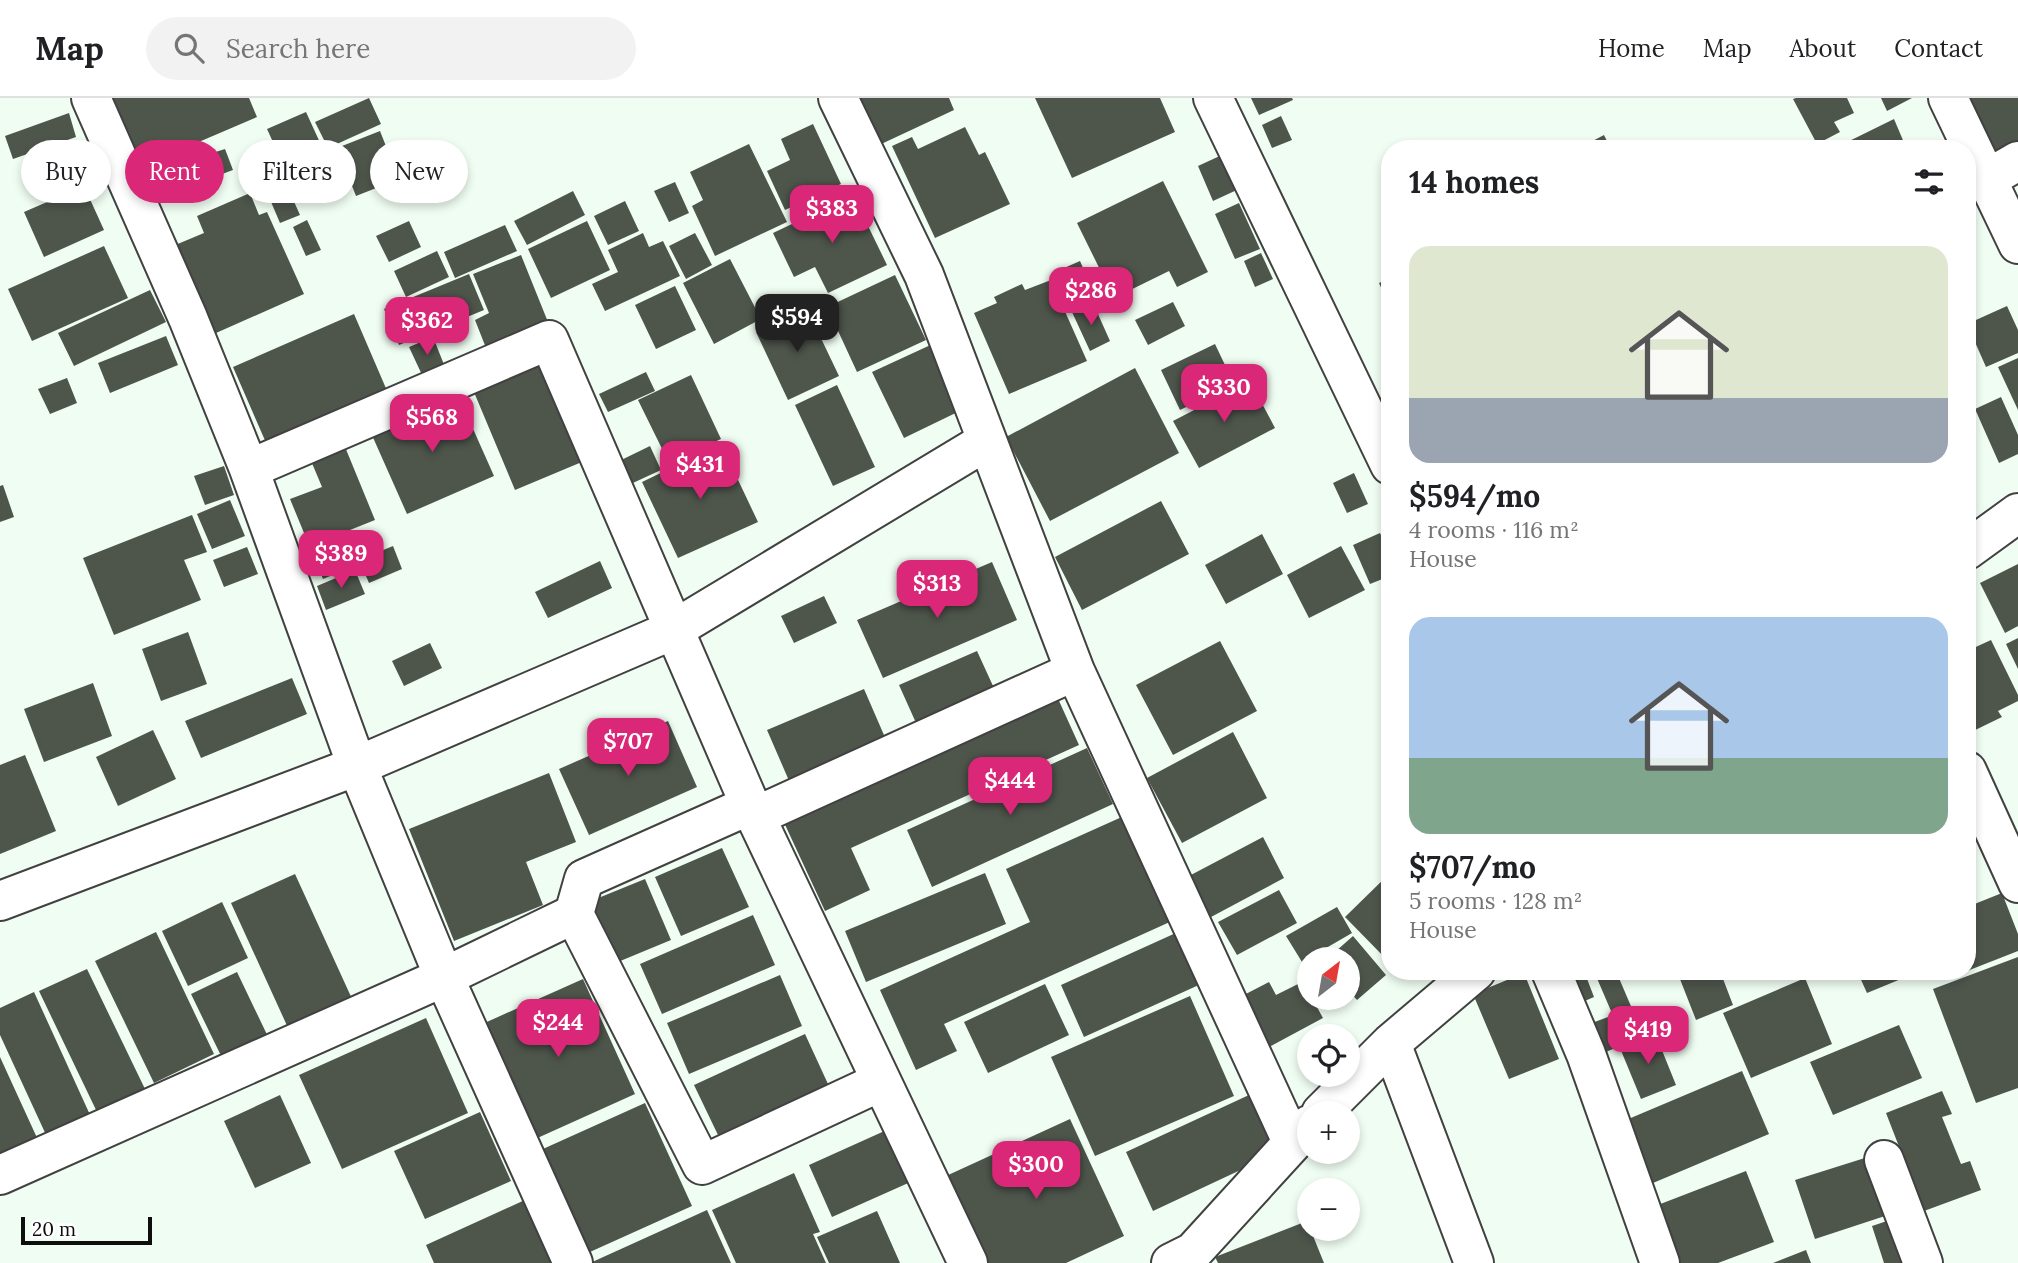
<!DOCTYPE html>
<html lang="en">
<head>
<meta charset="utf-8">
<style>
  :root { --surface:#fff; --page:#f2f2f2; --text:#202124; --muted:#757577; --line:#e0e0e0; --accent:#db2777 }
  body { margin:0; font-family:Lora,serif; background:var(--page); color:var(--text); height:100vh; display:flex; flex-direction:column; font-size:26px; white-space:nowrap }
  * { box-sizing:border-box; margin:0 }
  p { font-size:23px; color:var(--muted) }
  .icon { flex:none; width:38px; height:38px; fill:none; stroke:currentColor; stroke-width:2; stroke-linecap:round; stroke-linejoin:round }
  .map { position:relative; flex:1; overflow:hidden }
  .drawer { position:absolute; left:1381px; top:42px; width:595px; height:840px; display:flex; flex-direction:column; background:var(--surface); border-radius:28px; box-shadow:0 4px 10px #0003 }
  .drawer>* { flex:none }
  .banner { position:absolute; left:21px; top:42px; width:665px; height:63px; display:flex; gap:14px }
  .needle { width:46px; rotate:31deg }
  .fabs { position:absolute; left:1297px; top:849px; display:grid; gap:14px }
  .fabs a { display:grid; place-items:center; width:63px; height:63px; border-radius:50%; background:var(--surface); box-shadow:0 4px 10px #0003; font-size:35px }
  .scale { position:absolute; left:21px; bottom:18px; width:131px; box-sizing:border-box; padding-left:7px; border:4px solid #0e0e0e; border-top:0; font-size:19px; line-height:24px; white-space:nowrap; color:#0e0e0e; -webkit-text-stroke:5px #fff; paint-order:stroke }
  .price { position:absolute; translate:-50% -60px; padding:0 16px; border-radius:14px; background:var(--accent); color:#fff; font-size:23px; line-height:46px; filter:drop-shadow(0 2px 4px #0008) }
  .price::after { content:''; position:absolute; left:50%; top:42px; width:21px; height:16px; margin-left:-10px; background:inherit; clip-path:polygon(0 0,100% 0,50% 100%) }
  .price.active { background:#222; color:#fff }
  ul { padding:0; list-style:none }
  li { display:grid; align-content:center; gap:14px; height:371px; padding:0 28px }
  li span { display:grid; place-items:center; height:217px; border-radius:21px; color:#555 }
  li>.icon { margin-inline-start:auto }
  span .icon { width:126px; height:126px; fill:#fffc; stroke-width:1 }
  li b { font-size:30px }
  h2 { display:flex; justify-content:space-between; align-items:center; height:84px; padding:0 28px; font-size:30px }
  .tag { padding:0 24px; border-radius:32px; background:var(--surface); box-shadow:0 4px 10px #0003; font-size:24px; line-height:63px }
  .tag.active { background:var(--accent); color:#fff }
  header { display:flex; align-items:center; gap:42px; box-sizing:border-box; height:98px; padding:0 35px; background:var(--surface); border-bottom:2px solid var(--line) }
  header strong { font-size:33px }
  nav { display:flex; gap:38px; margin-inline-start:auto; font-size:24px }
  .search { width:490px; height:63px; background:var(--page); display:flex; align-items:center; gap:18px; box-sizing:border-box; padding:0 24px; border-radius:38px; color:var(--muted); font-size:26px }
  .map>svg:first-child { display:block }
  .building { fill:#4e554b }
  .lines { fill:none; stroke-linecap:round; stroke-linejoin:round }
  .minor-casing { stroke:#414141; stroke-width:42 }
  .minor { stroke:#fff; stroke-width:38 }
</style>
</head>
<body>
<header>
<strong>Map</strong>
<div class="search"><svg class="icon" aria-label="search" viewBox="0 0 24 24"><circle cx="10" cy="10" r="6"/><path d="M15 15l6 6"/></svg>Search here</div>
<nav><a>Home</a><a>Map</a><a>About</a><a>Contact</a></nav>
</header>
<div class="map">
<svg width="2018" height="1165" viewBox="0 0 2018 1165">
  <rect width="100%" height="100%" fill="#f0fdf2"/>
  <path class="building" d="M107 0H249L257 19 138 70Z
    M369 0 381 26 328 50 315 24Z
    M855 0H949L954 12 877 48Z
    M1035 0H1160L1175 34 1072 80Z
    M1251 0H1292L1293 2 1259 17Z
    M1796 0H1847L1854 15 1834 24 1840 34 1817 46 1793 1Z
    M1881 0H1912L1887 13Z
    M1959 0H2018V48L1991 61Z
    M306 14 322 49 283 66 267 31Z
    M69 15 76 39 13 61 5 38Z
    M1281 18 1292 42 1272 50 1262 27Z
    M1894 21 1905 47 1896 51H1833Z
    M813 26 841 86 785 112 767 73 790 62 781 41Z
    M965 29 979 57 985 54 1010 106 935 140 892 48 912 39 918 51Z
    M380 33 399 81 356 98 337 50Z
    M1604 37 1611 51H1587L1585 47Z
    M749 46 787 124 715 158 692 108 703 102 690 74Z
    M225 51 233 72 214 79 206 57Z
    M1224 56 1239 91 1213 103 1198 68Z
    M200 60 211 94 188 101 177 68Z
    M279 70 300 117 280 125 260 78Z
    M1163 83 1208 174 1177 189 1169 173 1114 200 1077 125Z
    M675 84 689 115 669 124 654 93Z
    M84 88 104 132 44 159 24 114Z
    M573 93 585 117 527 147 514 123Z
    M250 95 259 117 267 114 304 196 207 239 168 150 204 135 197 118Z
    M853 97 887 167 828 195 815 169 794 179 773 135Z
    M625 103 639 133 608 147 594 118Z
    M1239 105 1260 151 1235 161 1215 116Z
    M307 122 321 152 306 158 293 129Z
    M409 123 421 149 389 164 376 138Z
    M587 123 610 172 551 200 528 151Z
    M505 127 517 153 455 180 444 154Z
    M643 135 649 149 663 143 680 178 605 213 592 186 618 174 608 152Z
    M695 135 712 167 686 181 669 148Z
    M104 148 128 200 32 243 8 191Z
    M437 153 449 179 406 199 394 173Z
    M1261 155 1273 181 1255 189 1244 163Z
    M521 157 550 229 488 255 475 222 489 215 473 176Z
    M730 161 761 221 714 246 683 185Z
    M1080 163 1096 199 1070 210 1055 174Z
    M469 176 484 212 399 247 384 211Z
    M895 177 926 242 857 274 827 209Z
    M1390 180V209L1379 185Z
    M1051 182 1087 263 1009 296 974 215 997 205 994 199 1022 186 1025 192Z
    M675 188 696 232 656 251 635 207Z
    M150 192 166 224 74 268 58 235Z
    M1173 204 1185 228 1148 247 1135 222Z
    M1093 205 1110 243 1090 253 1072 214Z
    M2007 208 2018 232V255L1986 269 1967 226Z
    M807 211 839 278 788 302 756 234Z
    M354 216 388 295 267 347 233 269Z
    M166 238 178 267 110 295 98 265Z
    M433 239 445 269 423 279 409 249Z
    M937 244 968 309 904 340 872 274Z
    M1215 246 1234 286 1180 312 1161 272Z
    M545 257 589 361 515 392 471 287Z
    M2018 260V312L1998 269Z
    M1135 270 1179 355 1050 423 1006 339Z
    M646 274 655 293 608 314 599 296Z
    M691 277 721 341 669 365 638 302Z
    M67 280 77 305 50 316 38 291Z
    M1250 283 1275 330 1199 370 1173 323Z
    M837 287 875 369 833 388 795 307Z
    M458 297 494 378 407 416 371 335Z
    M2001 299 2018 337V356L1999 365 1975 311Z
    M343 344 375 422 340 436 354 468 323 481 290 401 322 389 309 358Z
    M721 346 758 424 678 460 642 384Z
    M650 348 661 372 622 390 611 367Z
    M224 368 234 397 205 407 194 378Z
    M1354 375 1368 406 1347 415 1333 385Z
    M3 387 14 419 0 424V388Z
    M230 402 245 438 212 451 197 416Z
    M1161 403 1189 456 1082 512 1055 459Z
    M192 417 207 454 184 462 201 502 114 537 83 460Z
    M1380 435 1390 457V478L1370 486 1353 447Z
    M1262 436 1283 476 1226 506 1205 467Z
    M393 448 402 471 369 485 359 462Z
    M1341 448 1365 492 1309 520 1287 477Z
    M247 449 258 476 224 489 213 462Z
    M600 463 612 490 548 520 535 494Z
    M992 464 1017 522 883 580 857 522Z
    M2018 466V528L2005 535 1980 485Z
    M355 472 365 496 326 512 317 488Z
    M824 498 837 525 794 545 781 518Z
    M188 534 207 586 161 603 142 551Z
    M2018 540V571L2006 546Z
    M1991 542 2018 597V603L1998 613 2002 619 1967 636V553Z
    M1220 543 1257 613 1173 657 1136 587Z
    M430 545 442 570 404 588 392 563Z
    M977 553 999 601 921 636 899 587Z
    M292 580 307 616 201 660 185 623Z
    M93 585 112 638 44 664 24 611Z
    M864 591 887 644 790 685 767 632Z
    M1055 594 1079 647 851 750 870 792 825 813 781 718Z
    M668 623 697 689 589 737 559 671Z
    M153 632 176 681 118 708 96 659Z
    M1233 634 1267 700 1182 745 1147 680Z
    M1087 650 1113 706 932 789 907 732Z
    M25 657 56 733 0 756V667Z
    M549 675 576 744 526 764 543 807 454 843 409 731Z
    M1124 718 1172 823 944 926 957 953 916 972 880 892 1030 824 1006 771Z
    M1263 739 1284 780 1211 819 1189 778Z
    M722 750 749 809 681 838 655 779Z
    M985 775 1006 826 866 884 845 833Z
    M1390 775V865L1345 819Z
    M295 776 353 903 289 932 231 805Z
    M645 781 671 842 613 866 586 805Z
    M1279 792 1297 825 1237 857 1218 824Z
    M2002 795 2018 836V853L1967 873V809Z
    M222 804 248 860 188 888 162 833Z
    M1337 809 1352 835 1302 864 1286 838Z
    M753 817 775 867 662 916 640 866Z
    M156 834 214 956 154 985 95 863Z
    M1178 834 1201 886 1084 939 1061 887Z
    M1353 838 1386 877 1357 902 1348 892V861H1327Z
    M2018 859V990L1976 1005 1933 891Z
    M87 871 145 991 97 1014 39 893Z
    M1558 873H1584L1594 899 1573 908Z
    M1608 873H1616L1633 913 1614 920 1596 878Z
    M1685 873H1720L1733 907 1696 922 1678 876Z
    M1857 873H1905L1901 881 1867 895Z
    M237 874 272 947 226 968 191 896Z
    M1524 875 1559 961 1509 981 1473 896Z
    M780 877 802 928 689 976 667 925Z
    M1805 880 1832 946 1751 980 1723 915Z
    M583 881 635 996 533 1042 480 927Z
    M1304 883 1309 900H1312L1323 920 1267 950 1240 899 1269 884 1276 897Z
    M1045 886 1069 937 988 975 964 924Z
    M34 894 91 1019 47 1039 0 937V910Z
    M1190 898 1234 998 1095 1058 1051 959Z
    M1608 919 1620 948 1594 959 1581 929Z
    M426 920 468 1015 342 1071 299 977Z
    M1899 927 1922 980 1833 1017 1810 964Z
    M1655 935 1676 987 1641 1001 1620 950Z
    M805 936 828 986 718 1037 694 987Z
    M0 959 38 1042 0 1059Z
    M1742 973 1769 1036 1653 1085 1626 1022Z
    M1942 993 1952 1016 1942 1019 1961 1066 1970 1063 1981 1092 1924 1113 1886 1015Z
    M280 997 311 1065 255 1090 224 1023Z
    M1249 997 1277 1055 1153 1113 1126 1054Z
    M645 1005 692 1108 581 1158 534 1055Z
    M480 1014 511 1083 425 1121 394 1053Z
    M1070 1021 1124 1138 1066 1165H987L946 1078Z
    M900 1026 924 1078 832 1119 809 1067Z
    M1868 1059 1888 1117 1815 1141 1795 1082Z
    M1746 1073 1774 1144 1718 1165H1672L1650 1110Z
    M794 1075 820 1134 813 1136 826 1165H736L712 1112Z
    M527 1101 555 1165H434L426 1147Z
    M707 1112 731 1165H590Z
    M877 1113 900 1165H829L817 1139Z
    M1890 1122 1904 1165H1884L1872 1128Z
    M1307 1123 1324 1165H1218L1215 1159Z
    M1806 1152 1811 1165H1773Z"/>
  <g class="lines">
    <defs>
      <path id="minor" d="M91 0 188 220 249 371 357 668 444 879 573 1165
        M838 0 924 177 1075 573 1292 1044
        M1213 0 1390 367
        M1948 0 2018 146
        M1987 81 2018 63
        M249 371 549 242 750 707 968 1165
        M1967 452 2018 415
        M1967 673 2018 785
        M756 718 1075 573
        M0 803 357 668 673 532 985 344
        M574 816 584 781 750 707
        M1551 873 1586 956 1660 1165
        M1391 945 1474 1165
        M1321 1015 1391 945 1476 873
        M1884 1062 1923 1165
        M0 1077 444 879 574 816 702 1067 880 984
        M1171 1165 1193 1154 1309 1027"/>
    </defs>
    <use href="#minor" class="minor-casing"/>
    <use href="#minor" class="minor"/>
  </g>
</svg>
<div class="fabs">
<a><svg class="needle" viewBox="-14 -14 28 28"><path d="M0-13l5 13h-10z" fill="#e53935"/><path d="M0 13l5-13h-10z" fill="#757577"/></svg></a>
<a><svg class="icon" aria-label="locate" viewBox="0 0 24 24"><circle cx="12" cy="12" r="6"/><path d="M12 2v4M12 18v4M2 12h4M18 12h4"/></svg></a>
<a>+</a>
<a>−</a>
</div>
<div class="scale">20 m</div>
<b class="price" style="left:832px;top:147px">$383</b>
<b class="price" style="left:1091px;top:229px">$286</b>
<b class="price active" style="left:797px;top:256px">$594</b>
<b class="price" style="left:427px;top:259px">$362</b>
<b class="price" style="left:1224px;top:326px">$330</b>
<b class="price" style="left:432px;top:356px">$568</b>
<b class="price" style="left:700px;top:403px">$431</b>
<b class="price" style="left:341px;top:492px">$389</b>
<b class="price" style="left:937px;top:522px">$313</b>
<b class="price" style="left:628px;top:680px">$707</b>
<b class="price" style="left:1010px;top:719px">$444</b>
<b class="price" style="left:558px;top:961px">$244</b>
<b class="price" style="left:1648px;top:968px">$419</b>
<b class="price" style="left:1036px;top:1103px">$300</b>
<div class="banner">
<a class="tag">Buy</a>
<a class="tag active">Rent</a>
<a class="tag">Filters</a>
<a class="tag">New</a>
</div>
<section class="drawer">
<h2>14 homes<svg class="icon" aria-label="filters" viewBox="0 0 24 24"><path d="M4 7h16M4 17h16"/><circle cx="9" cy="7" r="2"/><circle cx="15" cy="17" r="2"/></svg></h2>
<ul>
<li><span style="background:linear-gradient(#dfe7d0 70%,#9aa5b1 0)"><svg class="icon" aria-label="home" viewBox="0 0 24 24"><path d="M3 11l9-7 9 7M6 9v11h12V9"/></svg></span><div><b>$594/mo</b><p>4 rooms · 116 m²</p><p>House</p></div></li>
<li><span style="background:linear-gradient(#a9c7e8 65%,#7fa58c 0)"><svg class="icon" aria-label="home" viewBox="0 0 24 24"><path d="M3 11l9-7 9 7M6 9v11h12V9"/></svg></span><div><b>$707/mo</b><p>5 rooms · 128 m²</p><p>House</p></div></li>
</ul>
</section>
</div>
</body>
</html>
